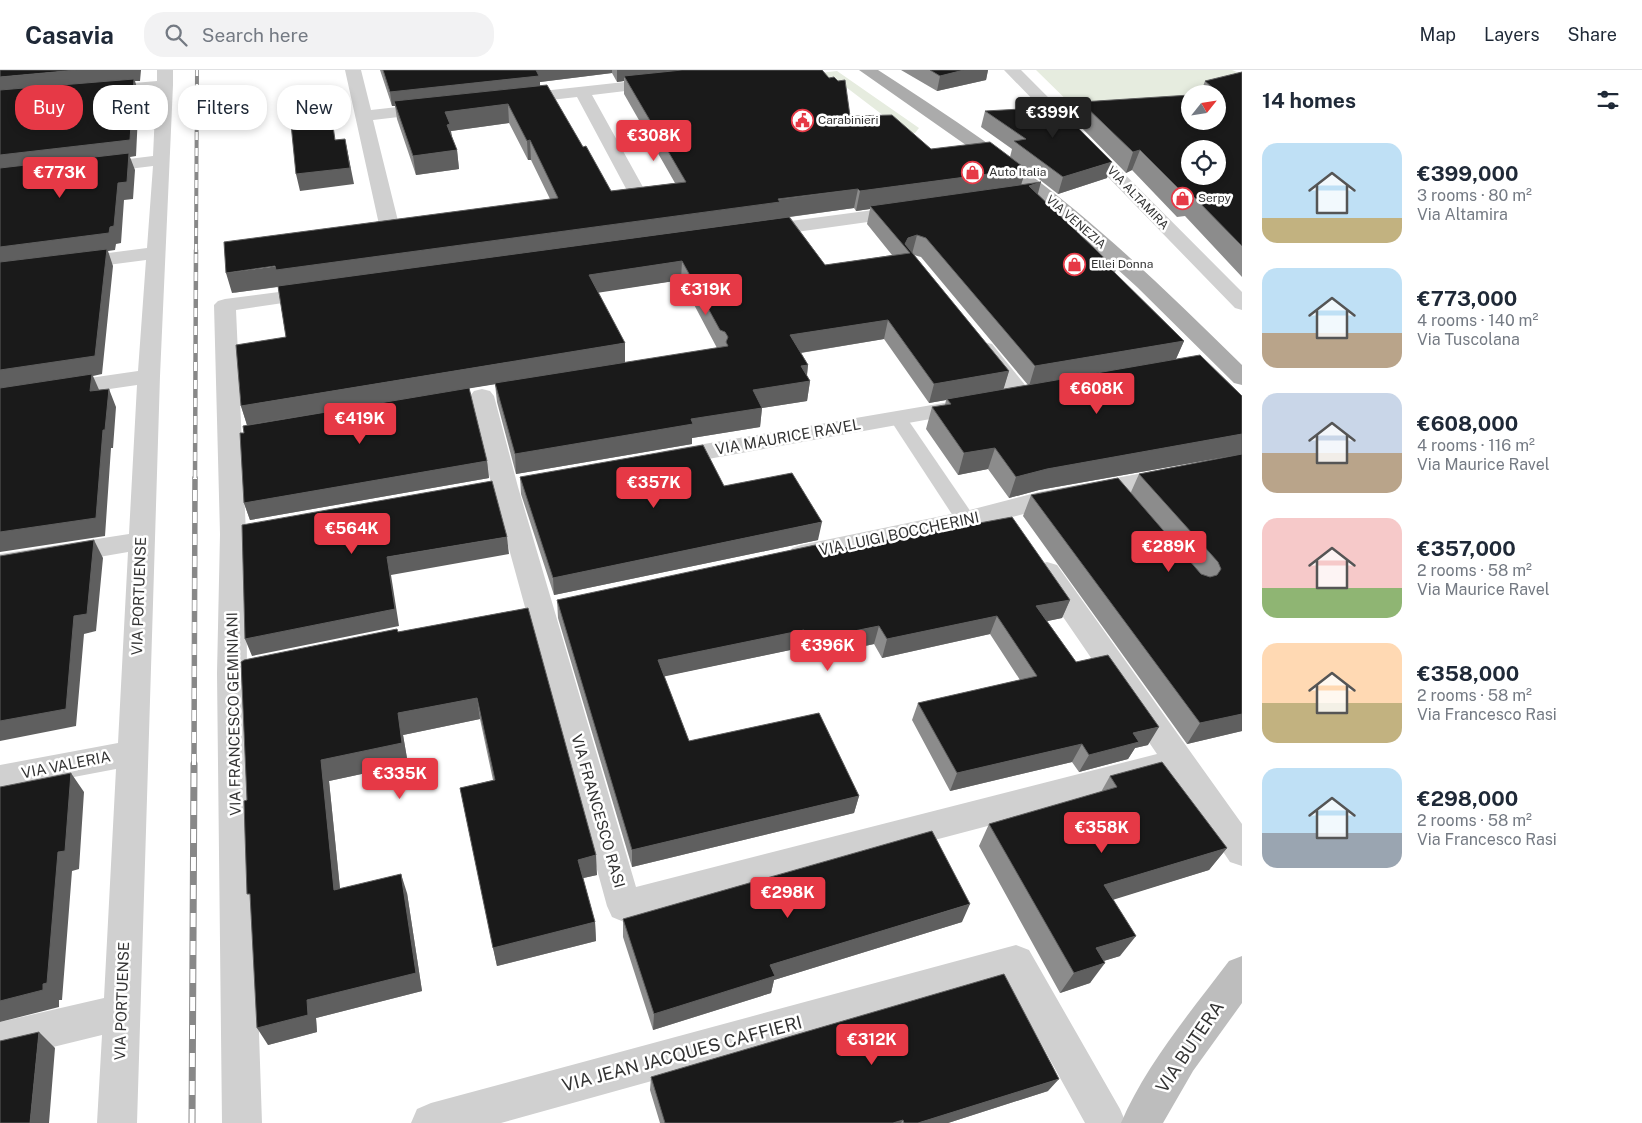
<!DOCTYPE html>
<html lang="en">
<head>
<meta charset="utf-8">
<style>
  :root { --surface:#fff; --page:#f2f2f3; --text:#1f2937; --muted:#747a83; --line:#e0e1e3; --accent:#e63946 }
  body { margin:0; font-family:"Public Sans",sans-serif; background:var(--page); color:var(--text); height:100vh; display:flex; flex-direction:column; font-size:19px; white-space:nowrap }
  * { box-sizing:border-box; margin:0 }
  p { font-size:16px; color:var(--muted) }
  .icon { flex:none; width:28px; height:28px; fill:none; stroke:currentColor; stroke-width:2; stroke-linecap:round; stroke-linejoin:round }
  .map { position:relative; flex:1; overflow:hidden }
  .sheet { display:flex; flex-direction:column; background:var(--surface); width:400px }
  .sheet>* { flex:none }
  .banner { position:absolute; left:15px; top:15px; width:475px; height:45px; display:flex; gap:10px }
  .needle { width:32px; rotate:60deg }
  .buttons { position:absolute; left:1181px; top:15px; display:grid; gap:10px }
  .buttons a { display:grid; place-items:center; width:45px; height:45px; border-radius:50%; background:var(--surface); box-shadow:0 2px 8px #0003; font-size:25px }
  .price { position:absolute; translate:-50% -42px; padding:0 11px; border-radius:5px; background:var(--accent); color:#fff; font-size:16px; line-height:32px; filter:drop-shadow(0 1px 2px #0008) }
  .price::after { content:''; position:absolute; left:50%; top:30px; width:15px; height:11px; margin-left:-8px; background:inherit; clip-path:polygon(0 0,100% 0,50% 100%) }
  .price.active { background:#222; color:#fff }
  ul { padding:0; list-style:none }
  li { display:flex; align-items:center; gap:15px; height:125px; padding:0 20px }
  li span { display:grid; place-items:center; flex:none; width:140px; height:100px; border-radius:15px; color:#555 }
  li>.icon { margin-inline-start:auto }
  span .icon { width:60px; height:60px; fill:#fffc; stroke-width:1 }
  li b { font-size:21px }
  h2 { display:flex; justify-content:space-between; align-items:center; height:60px; padding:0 20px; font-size:21px }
  .tag { padding:0 18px; border-radius:20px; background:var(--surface); box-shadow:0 2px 8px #0003; font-size:18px; line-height:45px }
  .tag.active { background:var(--accent); color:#fff }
  header { display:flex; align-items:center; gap:30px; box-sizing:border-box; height:70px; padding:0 25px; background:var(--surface); border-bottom:1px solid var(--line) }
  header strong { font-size:24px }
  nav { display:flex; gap:28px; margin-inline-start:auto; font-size:18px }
  .search { width:350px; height:45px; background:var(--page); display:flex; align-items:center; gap:12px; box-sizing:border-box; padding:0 18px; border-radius:20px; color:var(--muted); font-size:19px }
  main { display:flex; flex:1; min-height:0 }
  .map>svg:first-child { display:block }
  .green { fill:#e6ecdf }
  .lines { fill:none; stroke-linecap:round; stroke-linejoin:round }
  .lane { fill:#d0d0d0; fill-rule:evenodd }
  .street { fill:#d0d0d0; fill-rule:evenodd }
  .secondary { fill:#bdbdbd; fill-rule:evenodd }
  .primary { fill:#ababab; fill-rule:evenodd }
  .rail-far3-casing { stroke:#888; stroke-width:4 }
  .rail-far2-casing { stroke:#888; stroke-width:4.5 }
  .rail-far1-casing { stroke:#888; stroke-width:5.5 }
  .rail-casing { stroke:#888; stroke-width:7 }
  .rail-far3 { stroke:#fff; stroke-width:2.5; stroke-dasharray:8; stroke-linecap:butt }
  .rail-far2 { stroke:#fff; stroke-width:3; stroke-dasharray:9; stroke-linecap:butt }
  .rail-far1 { stroke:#fff; stroke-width:4; stroke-dasharray:11; stroke-linecap:butt }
  .rail { stroke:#fff; stroke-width:5; stroke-dasharray:14; stroke-linecap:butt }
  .wall { fill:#8c8c8c; fill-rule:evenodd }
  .shaded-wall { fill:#5f5f5f }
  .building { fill:#1a1a1a; stroke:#5f5f5f; fill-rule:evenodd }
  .labels { text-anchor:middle; stroke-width:5; stroke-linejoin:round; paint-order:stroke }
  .far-poi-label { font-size:12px; fill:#333; stroke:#fff; text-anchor:start }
  .far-street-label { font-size:12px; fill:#333; stroke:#fff }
  .street-label { font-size:15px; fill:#333; stroke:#fff }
  .near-street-label { font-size:18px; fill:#333; stroke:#fff }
</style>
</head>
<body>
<header>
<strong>Casavia</strong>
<div class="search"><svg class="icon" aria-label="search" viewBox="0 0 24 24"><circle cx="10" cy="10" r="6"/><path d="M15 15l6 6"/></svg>Search here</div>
<nav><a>Map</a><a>Layers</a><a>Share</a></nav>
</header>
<main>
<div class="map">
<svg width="1242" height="1053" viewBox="0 0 1242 1053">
  <rect width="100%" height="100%" fill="#fff"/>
  <path class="green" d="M1036 0H1232L1242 4 1213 24H1190V30L1085 48Z
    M837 1 919 58 915 63 905 62 838 11 812 4Z"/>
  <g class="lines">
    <path class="lane" d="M898 343 904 344 973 445 975 450 973 455 966 457 959 455 889 348 892 344Z"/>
    <path class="street" d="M157 0H173V15L160 306 137 1053H97L102 965 0 990V952L104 928 116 699 0 721V695L118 673 128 482 0 504V484L129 464 137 315 0 335V321L138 301 146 190 0 209V197L147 178 153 96 96 103 90 102 87 98 90 94 96 93 153 86 156 21 99 26 93 24 91 21 93 18 99 16 157 11Z
      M345 0H361L371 40 433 33 439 34 441 38 439 42 433 43 373 50 400 159 397 163 390 165 383 163 380 159Z
      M1004 0H1021L1242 222V240L1235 238Z
      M661 8 667 10 669 13 667 16 592 25 649 128 647 132 640 134 633 132 631 128 577 27 515 34 509 32 507 29 509 26 515 24Z
      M904 136 911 138 913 142 911 146 761 167 754 165 751 161 754 157 761 155Z
      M317 217 324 219 327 223 324 227 236 240 246 464 247 603 262 1053H222L217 603 220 464 214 235 218 231 225 229Z
      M984 272 992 274 1030 321 1034 326 1030 331 1022 333 1014 331 976 284 973 279 976 274Z
      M482 319 490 321 494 326 518 417 636 817 1157 684 1037 509 1034 502 1037 495 1047 492 1057 495 1242 754V796L1230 792 1173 707 624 852 612 847 607 836 492 417 470 326 474 321Z
      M967 329 975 331 979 336 975 341 669 396 660 394 657 388 660 382 669 380Z
      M1242 385V401L1039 440 966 459 801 495 792 492 788 485 792 478 801 475 966 441 1039 422Z
      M1016 875 1029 880 1120 1039 1126 1053H1085L1007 912 501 1053H411L417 1039 431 1033Z"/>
    <path class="secondary" d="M1242 886V933L1193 1001 1163 1053H1121C1145 996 1192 940 1229 891Z"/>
    <path class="primary" d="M859 0H878L895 11C957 51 1018 93 1075 140 1133 188 1188 242 1242 295V315L1234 313 1137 217 1061 148 993 94Z"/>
    <defs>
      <path id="rail-far3" d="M196 182 197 0"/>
      <path id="rail-far2" d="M195 409 196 180"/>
      <path id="rail-far1" d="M194 695 195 408"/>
      <path id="rail" d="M192 1053 194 694"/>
    </defs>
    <use href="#rail-far3" class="rail-far3-casing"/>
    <use href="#rail-far2" class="rail-far2-casing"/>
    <use href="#rail-far1" class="rail-far1-casing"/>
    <use href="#rail" class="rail-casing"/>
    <use href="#rail-far3" class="rail-far3"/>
    <use href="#rail-far2" class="rail-far2"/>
    <use href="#rail-far1" class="rail-far1"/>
    <use href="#rail" class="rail"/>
  </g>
  <path class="wall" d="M380 0H822L850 46 931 79 1010 87 1012 79 981 57 985 41 1107 108 1058 124 1026 99 1021 115 1037 125 1116 199 1115 203 1184 271 1176 289 1242 326V661L1187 674 1023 446 1031 425 1131 422 1139 404 1242 384 1039 420 1009 428 988 399 958 405 926 359 932 337 945 335 946 330 929 333 884 269 801 283 808 295 807 306 810 311 807 331 762 338 760 357 692 368V374L516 404 497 332 495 314 469 318 487 391 489 408 250 450 244 433V363L247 355 241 336 286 267 278 217 232 223 550 129 531 90H528L509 53 451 61 452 67 457 80 459 99 416 105 397 49 395 36H392ZM612 3 617 12 624 11V24L675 113 611 121 583 77 540 15V12ZM854 138 856 141 870 139 867 154 892 185 825 195 790 147ZM914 185 921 187 1028 315 1003 319 1009 301ZM681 210 717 278 625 293 598 222Z
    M901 0H988L986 10 937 21Z
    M1242 2V207L1185 146 1177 147 1132 100 1126 103 1075 51 1081 32 1218 24H1200L1205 11Z
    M520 407 724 416 818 470 554 525 521 424Z
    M838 479 1070 530 1062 548 1047 551 1076 592 1148 675 1135 678 1128 689 1079 702 1072 692 950 721 912 650 918 633 1020 610 990 564 882 588 874 574 806 589 800 578 664 606 689 671 859 726 854 743 632 797 558 548 557 530Z
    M528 538 597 805 583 808 595 852 596 871 497 896 460 718 493 710 480 649 403 665 408 694 329 711 340 818 407 823 422 921 316 948 317 962 268 975 247 730 398 562Z
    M1110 706 1227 778 1209 800 1113 829 1120 886 1103 891 1090 913 1060 923 979 776 989 754 1101 722Z
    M623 849 962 852 774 910 771 923 653 960 623 867Z
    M651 1007 1048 1021 948 1053H660L650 1020Z"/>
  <path class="shaded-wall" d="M77 0H141L140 11H135L139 24 136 86 130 87 135 100 133 129 124 130 121 173 116 174 115 180 108 181 113 196 102 304 93 306 100 322 0 319V7Z
    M535 0H612V3L540 12V20L394 31 395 36H392L390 22Z
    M617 0H724L624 6V11L617 12Z
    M964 0H988L986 10 937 21 940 6Z
    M508 34 509 53 451 61 452 73 449 74 445 42Z
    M345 69 354 114 300 121 296 104Z
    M530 70 531 90H528L527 71Z
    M457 80 459 99 416 105 413 86Z
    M1140 80 1132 100 1126 103 1133 82Z
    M1112 92 1107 108 1058 124 1063 107Z
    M1026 99 1020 118 870 136V139L856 141 860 121Z
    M1041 112 1036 131 1029 116Z
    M858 119 854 138 232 223 226 203Z
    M917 165 912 184 910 183 905 174 908 168Z
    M682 191 681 210 590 224 589 205Z
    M888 250 884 269 787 285 790 265Z
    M1184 271 1175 291 1029 316 1035 296Z
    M625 273V293L247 355 241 336Z
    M808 295 806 312 810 311 807 331 762 338 760 357 692 368V374L516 404 515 384 691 349 753 320 801 296Z
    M1009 301 1003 321 947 329 946 330 929 333 934 314Z
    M109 319 116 337 113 378H111L105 466 0 482V462L103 360Z
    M1242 364V384L1039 420 1009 428 1016 407 1047 399Z
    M995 378 988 399 958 405 964 383Z
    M487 391 489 408 250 450 244 433Z
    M822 452 818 470 554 525 553 508Z
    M507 467 509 484 391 505 399 556 252 586 245 569 387 487Z
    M94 470 103 488 96 561 84 564 76 656 0 671V651L74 546Z
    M1070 530 1062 548 1029 555 1036 536Z
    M997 546 990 564 882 588 887 569Z
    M879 556 874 574 806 589 809 570Z
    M804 560 800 578 657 608 658 590Z
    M477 628 480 649 403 665 408 694 329 711 342 839 334 820 321 690 398 643Z
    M1242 644V661L1187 674 1200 653Z
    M1159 657 1148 675 1135 678 1128 689 1079 702 1089 685 1133 663Z
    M1082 674 1072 692 950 721 957 703Z
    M71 703 84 722 79 799 72 801 62 930H59V937L0 952V931L58 782Z
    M859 726 854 743 632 797V780Z
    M1227 778 1209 800 1090 837 1104 815Z
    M596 785 597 805 579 809 578 790Z
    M401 804 407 823 422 921 316 948 317 962 268 975 257 958Z
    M970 834 962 852 774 910 771 923 653 960 654 944 770 895Z
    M595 852 596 871 497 896 493 878Z
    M1136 866 1120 886 1081 898 1096 878Z
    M1105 893 1090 913 1060 923 1074 903Z
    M39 962 55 978 49 1053H30Z
    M1059 1009 1048 1021 948 1053H918Z
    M903 1050 901 1053H893Z"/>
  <path class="building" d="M0 0H77L0 7Z
    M383 0H536L539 6 390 22Z
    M682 0H822L829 8 834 7 838 11 845 10 850 46 892 45 931 79 990 72 1026 99 860 121 858 119 778 129 780 132 276 200 275 196 226 203 224 172 558 128 530 70 527 71 508 34 445 42 450 54 447 55 457 80 413 86 394 31 547 15 583 77 586 76 611 121 686 112 624 6Z
    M930 0H964L940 6Z
    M1242 2V176L1193 126H1186L1140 80 1133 82 1081 32 1190 25V51H1218V24H1220L1205 11ZM1190 79H1218V106H1190Z
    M134 9 130 70 0 85V20Z
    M1057 37 1112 92 1063 107 1014 71 1026 69 985 41Z
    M332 49 335 70 345 69 350 98 296 104 291 54Z
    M129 83 127 112 118 113 114 156 110 157 109 163 0 177V98Z
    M1041 112 1029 116 1116 199 1112 200 1184 271 1035 296 926 168 917 165 908 168 905 174 1009 301 934 314 888 250 790 265 808 295 801 296 810 311 753 320 762 338 691 349 693 354 515 384 495 313 728 276 726 272 728 267 725 262 720 260 682 191 589 205 625 273 241 336 236 275 286 267 278 216 789 147 825 195 910 183 870 136Z
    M107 179 95 286 0 300V192Z
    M1200 285 1242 326V364L1047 399 1016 407 995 378 964 383 932 337 951 334 947 329Z
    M92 304 90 321 109 319 105 360H103L96 448 0 462V318Z
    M469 318 487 391 244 433 240 363H244L243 356Z
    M703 375 724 416 792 403 822 452 553 508 520 407Z
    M1242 384V644L1200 653 1031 425 1118 408 1201 504 1210 507 1217 505 1221 499 1218 492 1139 404Z
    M492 411 507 467 387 487 395 539 245 569 242 455Z
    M1012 447 1070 530 1036 536 1076 592 1108 585 1159 657 1133 663 1139 672 1089 685 1082 674 957 703 918 633 1037 606 997 546 887 569 879 556 809 570 804 560 658 590 689 671 819 643 859 726 632 780 557 530 834 471 838 479Z
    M94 470 87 544 74 546 66 639 0 651V486Z
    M528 538 596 785 578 790 595 852 493 878 460 718 495 710 477 628 398 643 402 673 321 690 334 820 401 804 416 903 307 930 308 945 257 958 250 824H247L245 764 244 731 247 730 241 592 244 590 397 559 398 562Z
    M1162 692 1227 778 1104 815 1136 866 1096 878 1105 893 1074 903 989 754 1117 717 1110 706Z
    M71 703 65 781 58 782 47 913 43 914V920L0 931V717Z
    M932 761 970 834 770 895 775 906 654 944 623 849Z
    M1004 904 1059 1009 918 1053H904L903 1050 893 1053H665L651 1007Z
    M39 962 30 1053H0V971Z"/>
  <defs>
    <symbol id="civic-ring" viewBox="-11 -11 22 22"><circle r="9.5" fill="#fff" stroke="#e63946" stroke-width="1.5"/><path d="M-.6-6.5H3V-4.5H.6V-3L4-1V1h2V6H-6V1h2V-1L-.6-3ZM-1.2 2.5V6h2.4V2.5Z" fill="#e63946"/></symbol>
    <symbol id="shop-ring" viewBox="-11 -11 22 22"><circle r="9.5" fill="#fff" stroke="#e63946" stroke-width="1.5"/><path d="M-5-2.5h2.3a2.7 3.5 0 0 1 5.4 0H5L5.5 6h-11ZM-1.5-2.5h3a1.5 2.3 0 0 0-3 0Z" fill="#e63946"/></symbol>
  </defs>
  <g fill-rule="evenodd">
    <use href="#civic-ring" x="790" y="38" width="25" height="25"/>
    <use href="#shop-ring" x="960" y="90" width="25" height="25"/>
    <use href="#shop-ring" x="1170" y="116" width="25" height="25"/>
    <use href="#shop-ring" x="1062" y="182" width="25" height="25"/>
  </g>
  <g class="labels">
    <g class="far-poi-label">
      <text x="818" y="54">Carabinieri</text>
      <text x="989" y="106">Auto Italia</text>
      <text x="1198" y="132">Serpy</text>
      <text x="1091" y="198">Ellei Donna</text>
    </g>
    <g class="far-street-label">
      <text transform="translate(1138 128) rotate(46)" y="4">VIA ALTAMIRA</text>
      <text transform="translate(1076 152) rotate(41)" y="4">VIA VENEZIA</text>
    </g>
    <g class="street-label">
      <text transform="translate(788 367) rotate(-10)" y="5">VIA MAURICE RAVEL</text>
      <text transform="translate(899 464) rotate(-12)" y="5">VIA LUIGI BOCCHERINI</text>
      <text transform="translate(139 526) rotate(-88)" y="5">VIA PORTUENSE</text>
      <text transform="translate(234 644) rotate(-91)" y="5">VIA FRANCESCO GEMINIANI</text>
      <text transform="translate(66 695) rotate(-11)" y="5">VIA VALERIA</text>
      <text transform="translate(598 741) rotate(74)" y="5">VIA FRANCESCO RASI</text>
      <text transform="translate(122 931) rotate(-88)" y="5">VIA PORTUENSE</text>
    </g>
    <g class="near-street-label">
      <text transform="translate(1190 977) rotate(-56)" y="6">VIA BUTERA</text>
      <text transform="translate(682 984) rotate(-15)" y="6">VIA JEAN JACQUES CAFFIERI</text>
    </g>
  </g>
</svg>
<div class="buttons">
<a><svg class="needle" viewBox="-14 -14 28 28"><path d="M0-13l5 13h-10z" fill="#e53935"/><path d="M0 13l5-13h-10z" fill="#747a83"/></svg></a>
<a><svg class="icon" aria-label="locate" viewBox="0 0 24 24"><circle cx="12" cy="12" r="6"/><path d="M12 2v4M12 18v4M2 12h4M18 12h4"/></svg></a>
</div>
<b class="price active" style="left:1053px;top:69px">€399K</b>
<b class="price" style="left:654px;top:92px">€308K</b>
<b class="price" style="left:60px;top:129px">€773K</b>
<b class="price" style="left:706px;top:246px">€319K</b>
<b class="price" style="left:1097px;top:345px">€608K</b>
<b class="price" style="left:360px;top:375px">€419K</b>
<b class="price" style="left:654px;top:439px">€357K</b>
<b class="price" style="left:352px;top:485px">€564K</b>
<b class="price" style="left:1169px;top:503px">€289K</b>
<b class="price" style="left:828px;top:602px">€396K</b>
<b class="price" style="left:400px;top:730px">€335K</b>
<b class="price" style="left:1102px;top:784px">€358K</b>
<b class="price" style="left:788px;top:849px">€298K</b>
<b class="price" style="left:872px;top:996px">€312K</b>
<div class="banner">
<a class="tag active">Buy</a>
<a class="tag">Rent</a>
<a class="tag">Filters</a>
<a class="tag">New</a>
</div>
</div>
<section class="sheet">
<h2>14 homes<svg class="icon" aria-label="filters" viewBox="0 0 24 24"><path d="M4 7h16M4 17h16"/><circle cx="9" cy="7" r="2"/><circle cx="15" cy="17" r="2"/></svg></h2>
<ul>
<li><span style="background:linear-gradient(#bfe0f5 75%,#c2b280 0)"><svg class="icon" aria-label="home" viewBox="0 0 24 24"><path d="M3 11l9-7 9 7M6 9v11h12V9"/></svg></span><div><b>€399,000</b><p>3 rooms · 80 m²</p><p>Via Altamira</p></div></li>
<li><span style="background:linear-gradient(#bfe0f5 65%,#b9a48a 0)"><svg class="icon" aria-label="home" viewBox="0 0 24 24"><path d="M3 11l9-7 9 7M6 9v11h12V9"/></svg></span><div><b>€773,000</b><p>4 rooms · 140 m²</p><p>Via Tuscolana</p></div></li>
<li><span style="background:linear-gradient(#c9d6e8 60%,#b9a48a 0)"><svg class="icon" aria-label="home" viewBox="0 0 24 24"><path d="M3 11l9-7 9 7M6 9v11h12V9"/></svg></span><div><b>€608,000</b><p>4 rooms · 116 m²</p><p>Via Maurice Ravel</p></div></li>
<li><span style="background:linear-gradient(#f6c9c9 70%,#8fb573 0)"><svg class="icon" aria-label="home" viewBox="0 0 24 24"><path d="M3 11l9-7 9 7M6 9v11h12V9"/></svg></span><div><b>€357,000</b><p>2 rooms · 58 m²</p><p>Via Maurice Ravel</p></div></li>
<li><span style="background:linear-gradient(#ffd9b3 60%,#c2b280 0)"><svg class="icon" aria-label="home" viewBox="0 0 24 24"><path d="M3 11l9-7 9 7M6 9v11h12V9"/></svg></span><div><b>€358,000</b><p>2 rooms · 58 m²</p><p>Via Francesco Rasi</p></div></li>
<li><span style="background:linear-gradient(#bfe0f5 65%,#9aa5b1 0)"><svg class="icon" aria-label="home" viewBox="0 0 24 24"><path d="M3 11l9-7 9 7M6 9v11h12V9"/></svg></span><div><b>€298,000</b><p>2 rooms · 58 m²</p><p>Via Francesco Rasi</p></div></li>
</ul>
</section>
</main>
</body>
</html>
